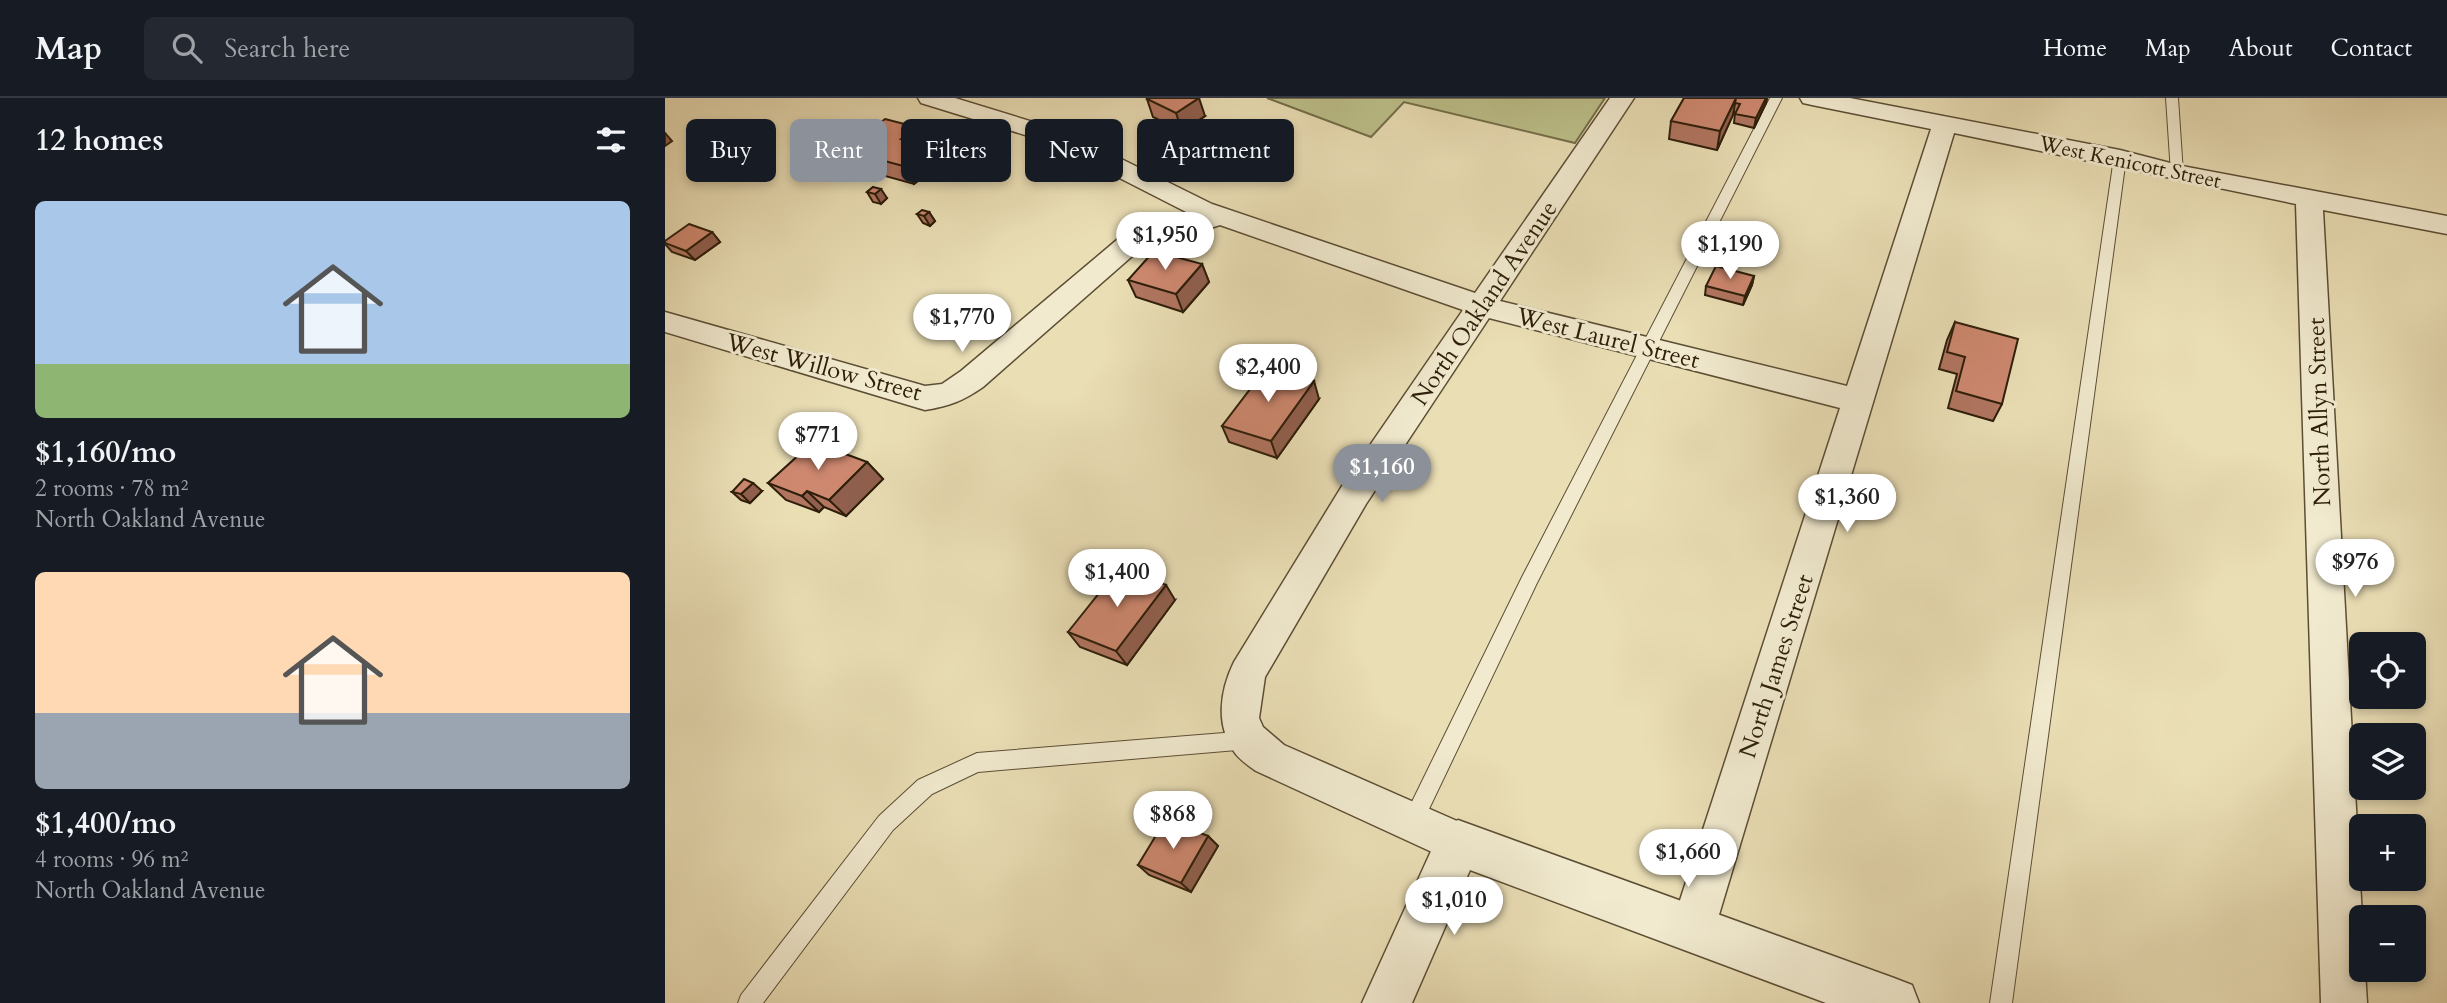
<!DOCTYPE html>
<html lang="en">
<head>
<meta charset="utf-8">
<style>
  :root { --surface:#171b24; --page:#242831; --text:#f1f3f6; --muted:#9ea1a6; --line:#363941; --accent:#8c9099 }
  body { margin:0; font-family:Cardo,serif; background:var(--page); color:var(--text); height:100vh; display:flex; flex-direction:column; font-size:26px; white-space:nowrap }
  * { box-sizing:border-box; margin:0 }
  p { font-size:23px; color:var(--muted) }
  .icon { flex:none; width:38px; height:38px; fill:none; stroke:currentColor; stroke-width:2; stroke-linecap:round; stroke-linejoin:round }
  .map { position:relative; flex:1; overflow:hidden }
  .details { display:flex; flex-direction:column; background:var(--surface); width:665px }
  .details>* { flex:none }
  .hud { position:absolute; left:21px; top:21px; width:665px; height:63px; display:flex; gap:14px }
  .buttons { position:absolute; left:1684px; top:534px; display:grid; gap:14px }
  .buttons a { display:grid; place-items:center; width:77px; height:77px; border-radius:10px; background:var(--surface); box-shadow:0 4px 10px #0003; font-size:35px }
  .price { position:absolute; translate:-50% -60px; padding:0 16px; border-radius:24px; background:#fff; color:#222; font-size:23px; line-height:46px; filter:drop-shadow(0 2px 4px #0008) }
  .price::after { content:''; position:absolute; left:50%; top:42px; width:21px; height:16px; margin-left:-10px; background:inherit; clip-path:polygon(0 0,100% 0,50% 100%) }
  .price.on { background:var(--accent); color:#fff }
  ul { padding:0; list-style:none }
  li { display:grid; align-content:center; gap:14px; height:371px; padding:0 35px }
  li span { display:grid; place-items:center; height:217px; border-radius:10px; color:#555 }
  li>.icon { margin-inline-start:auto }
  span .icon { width:126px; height:126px; fill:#fffc; stroke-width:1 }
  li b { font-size:30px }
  h2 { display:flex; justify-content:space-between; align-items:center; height:84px; padding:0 35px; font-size:30px }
  .tag { padding:0 24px; border-radius:10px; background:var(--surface); box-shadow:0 4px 10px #0003; font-size:24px; line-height:63px }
  .tag.on { background:var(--accent); color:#fff }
  header { display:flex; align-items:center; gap:42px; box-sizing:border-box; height:98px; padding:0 35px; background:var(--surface); border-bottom:2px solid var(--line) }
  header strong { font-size:33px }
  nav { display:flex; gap:38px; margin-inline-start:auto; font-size:24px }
  .search { width:490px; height:63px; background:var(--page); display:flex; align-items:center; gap:18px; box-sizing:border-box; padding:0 24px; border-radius:10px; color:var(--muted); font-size:26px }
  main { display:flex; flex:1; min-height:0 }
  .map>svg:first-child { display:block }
  .green { fill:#bcc08a; stroke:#746f4a; stroke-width:2 }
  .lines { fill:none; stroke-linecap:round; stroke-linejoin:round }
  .service-casing { stroke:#5c4e34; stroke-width:2 }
  .minor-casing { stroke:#5c4e34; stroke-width:3 }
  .tertiary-casing { stroke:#5c4e34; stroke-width:3 }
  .service { fill:#f1eacf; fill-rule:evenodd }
  .minor { fill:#f1eacf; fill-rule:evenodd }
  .tertiary { fill:#f1eacf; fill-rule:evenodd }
  .wall { fill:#b17560; stroke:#2d1e09; stroke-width:2 }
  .shaded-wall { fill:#905f4e; stroke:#2d1e09; stroke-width:2 }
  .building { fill:#ce8870; stroke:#2d1e09; stroke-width:2 }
  .labels { text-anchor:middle; stroke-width:6; stroke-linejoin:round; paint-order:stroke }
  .far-street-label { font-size:21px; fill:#2d1e09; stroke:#f1eacf }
  .street-label { font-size:24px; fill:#2d1e09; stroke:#f1eacf }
</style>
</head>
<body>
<header>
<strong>Map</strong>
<div class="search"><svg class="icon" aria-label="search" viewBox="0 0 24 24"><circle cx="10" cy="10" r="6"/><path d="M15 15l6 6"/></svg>Search here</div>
<nav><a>Home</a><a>Map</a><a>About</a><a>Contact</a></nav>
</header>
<main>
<section class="details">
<h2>12 homes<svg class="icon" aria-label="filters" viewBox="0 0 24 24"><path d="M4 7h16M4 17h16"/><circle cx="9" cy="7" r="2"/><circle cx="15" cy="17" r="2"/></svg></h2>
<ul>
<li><span style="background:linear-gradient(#a9c7e8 75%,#8fb573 0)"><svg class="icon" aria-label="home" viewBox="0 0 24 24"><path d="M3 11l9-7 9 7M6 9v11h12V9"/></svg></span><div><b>$1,160/mo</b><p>2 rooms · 78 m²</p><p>North Oakland Avenue</p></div></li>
<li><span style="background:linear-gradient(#ffd9b3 65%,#9aa5b1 0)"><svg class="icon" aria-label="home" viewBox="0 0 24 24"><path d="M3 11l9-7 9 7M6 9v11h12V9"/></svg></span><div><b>$1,400/mo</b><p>4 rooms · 96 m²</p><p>North Oakland Avenue</p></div></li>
</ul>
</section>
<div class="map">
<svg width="1782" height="905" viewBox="0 0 1782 905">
  <rect width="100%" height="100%" fill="#eadeb5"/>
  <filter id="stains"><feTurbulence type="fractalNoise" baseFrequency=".00286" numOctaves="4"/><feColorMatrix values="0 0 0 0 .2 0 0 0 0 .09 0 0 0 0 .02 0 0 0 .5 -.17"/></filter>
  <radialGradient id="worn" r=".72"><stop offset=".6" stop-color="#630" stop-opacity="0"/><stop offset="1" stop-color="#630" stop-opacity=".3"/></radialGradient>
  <path class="green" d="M602 0H940L910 45 739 4 706 39Z"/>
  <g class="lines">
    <defs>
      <path id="service" d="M1105 0H1117L871 487 754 732 747 735 740 732 737 725 740 718 857 479Z
        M1501 0H1513L1518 75 1512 79 1506 75Z
        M1455 56 1461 60 1347 905H1325L1449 60Z
        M584 633 591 635 594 642 591 649 584 651 313 674 267 696 228 732 98 905H73L76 897 214 718 253 682 312 655Z"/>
      <path id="minor" d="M253 0H290L404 35 547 106 810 195 945 0H969L835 203 1182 288 1266 31 1147 7 1138 5 1135 0H1185L1455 52 1517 68 1782 118V136L1658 112 1697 819 1696 872H1700L1702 905H1656L1631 106 1289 35 1050 830 1044 846 1028 852 1012 846 1006 830 1175 310 824 220 701 406 600 579 594 620 598 629 619 647 808 730 814 745 808 760 793 766 591 673C584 668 575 662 570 655 550 627 555 593 569 564L677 388 798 212 555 127 473 153 318 289C298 303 284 308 260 312L0 234V214L260 288 277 286 296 273 453 141 527 117 386 45 256 5Z"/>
      <path id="tertiary" d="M793 722 1229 880 1247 887 1254 905H1161L805 772 747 905H697L777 729Z"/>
    </defs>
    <use href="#service" class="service-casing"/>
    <use href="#minor" class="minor-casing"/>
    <use href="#tertiary" class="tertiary-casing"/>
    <use href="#service" class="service"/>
    <use href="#minor" class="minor"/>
    <use href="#tertiary" class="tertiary"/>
  </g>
  <path class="wall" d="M1019 0H1102L1101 5 1089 30 1069 25 1070 15 1069 14 1052 52 1004 41 1006 23Z
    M482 1 540 18 517 33 488 19Z
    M251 29 261 48H262L273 67 249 86 191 70 179 52Z
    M208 89 222 100 216 106 208 104 202 94Z
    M264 114 270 123 265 128 258 125 252 116Z
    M47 134 55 144 30 162 7 154 0 146V143Z
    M537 166 544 184 518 214 471 199 463 182Z
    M1089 178 1087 187 1078 207 1040 197 1041 188Z
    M1290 224 1337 306 1328 323 1283 310 1292 276 1274 271 1282 242Z
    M654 301 612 360 564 344 557 328Z
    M202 364 218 381 181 418 159 409 154 414 121 402 103 385Z
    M97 393 85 405 76 402 67 394Z
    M510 502 462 567 415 549 403 534Z
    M543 738 553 748 526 794 484 777 473 767Z"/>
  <path class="shaded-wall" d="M534 0 540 18 517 33 511 15Z
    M1071 0 1068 17 1052 52 1055 33Z
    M1101 0H1102L1101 5 1089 30 1091 20Z
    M251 29 261 47 247 59 236 41Z
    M0 35 7 43 0 48Z
    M262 48 273 67 249 86 238 68Z
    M216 91 222 100 216 106 210 96Z
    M264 114 270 123 265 128 259 118Z
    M47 134 55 144 30 162 21 153Z
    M537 166 544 184 518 214 511 196Z
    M1089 178 1087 187 1078 207 1080 198Z
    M649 283 654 301 612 360 606 343Z
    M202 364 218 381 181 418 164 402Z
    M88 385 97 393 85 405 76 396Z
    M142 393 159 409 154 414 137 398Z
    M501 487 510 502 462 567 451 553Z
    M543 738 553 748 526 794 516 785Z"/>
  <path class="building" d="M483 0H534L511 15 482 1Z
    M1019 0H1071L1055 33 1006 23Z
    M1071 0H1101L1091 20 1070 16 1075 6 1070 5Z
    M220 21 251 29 236 41 262 48 238 68 179 52Z
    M208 89 216 91 210 96 202 94Z
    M257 112 264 114 259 118 252 116Z
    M24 126 47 134 21 153 0 145V143Z
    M489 153 537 166 511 196 463 182Z
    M1051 168 1089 178 1080 198 1041 188Z
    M1290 224 1353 241 1337 306 1291 293 1300 259 1282 254Z
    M602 269 649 283 606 343 557 328Z
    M148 344 202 364 164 402 142 393 137 398 103 385Z
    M79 381 88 385 76 396 67 394Z
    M455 469 501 487 451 553 403 534Z
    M501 721 543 738 516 785 473 767Z"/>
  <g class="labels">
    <g class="far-street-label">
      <text transform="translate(1465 64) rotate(12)" y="7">West Kenicott Street</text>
    </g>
    <g class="street-label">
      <text transform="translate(819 205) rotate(-56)" y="8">North Oakland Avenue</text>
      <text transform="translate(943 240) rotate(14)" y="8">West Laurel Street</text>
      <text transform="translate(159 269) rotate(15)" y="8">West Willow Street</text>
      <text transform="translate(1654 314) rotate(-92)" y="8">North Allyn Street</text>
      <text transform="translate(1111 568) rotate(-72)" y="8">North James Street</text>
    </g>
  </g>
  <rect width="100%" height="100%" filter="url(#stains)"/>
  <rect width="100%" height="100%" fill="url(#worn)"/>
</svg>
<div class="buttons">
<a><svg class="icon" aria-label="locate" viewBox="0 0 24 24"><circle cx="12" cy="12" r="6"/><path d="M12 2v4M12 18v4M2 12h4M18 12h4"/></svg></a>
<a><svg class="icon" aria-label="layers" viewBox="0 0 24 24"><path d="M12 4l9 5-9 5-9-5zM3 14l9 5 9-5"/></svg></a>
<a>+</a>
<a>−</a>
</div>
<b class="price" style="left:500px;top:174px">$1,950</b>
<b class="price" style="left:1065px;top:183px">$1,190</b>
<b class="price" style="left:297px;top:256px">$1,770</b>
<b class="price" style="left:603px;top:306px">$2,400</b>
<b class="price" style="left:153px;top:374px">$771</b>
<b class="price on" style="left:717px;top:406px">$1,160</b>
<b class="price" style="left:1182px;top:436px">$1,360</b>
<b class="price" style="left:1690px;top:501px">$976</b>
<b class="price" style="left:452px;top:511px">$1,400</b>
<b class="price" style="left:508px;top:753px">$868</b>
<b class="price" style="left:1023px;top:791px">$1,660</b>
<b class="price" style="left:789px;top:839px">$1,010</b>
<div class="hud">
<a class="tag">Buy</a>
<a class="tag on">Rent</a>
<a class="tag">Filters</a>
<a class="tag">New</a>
<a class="tag">Apartment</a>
</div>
</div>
</main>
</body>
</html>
